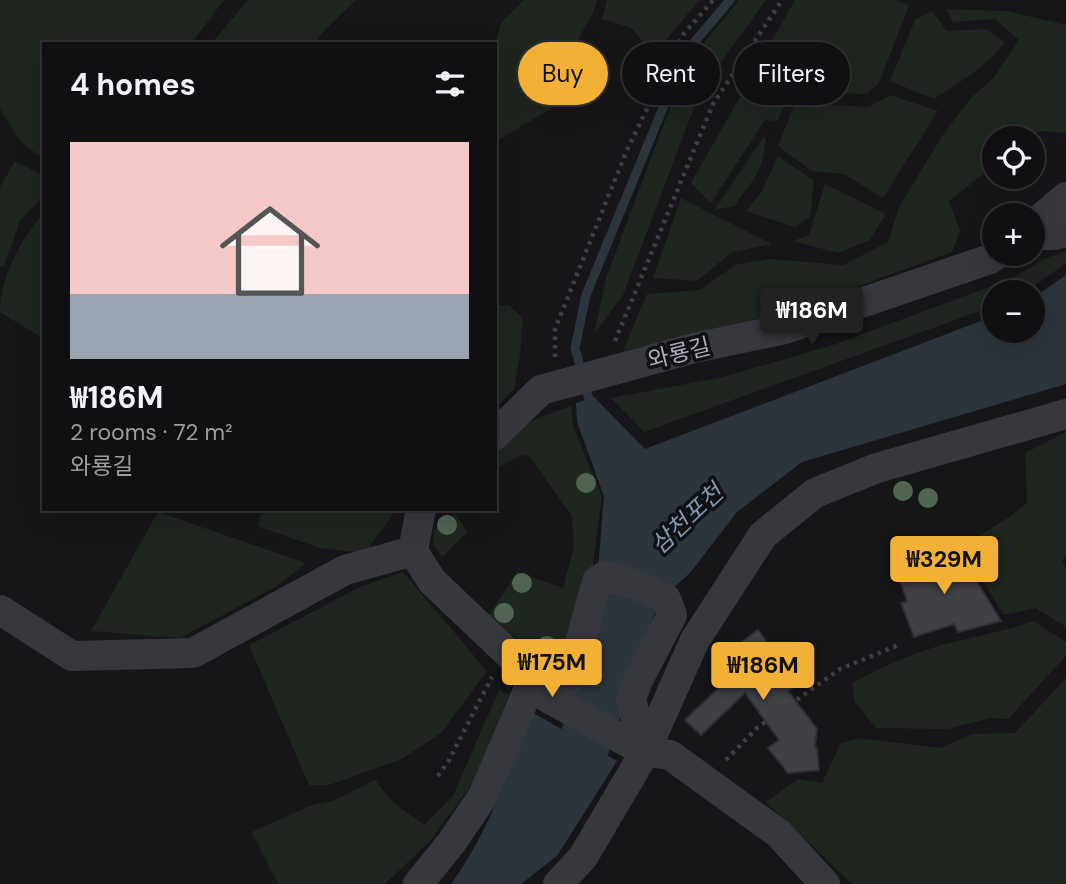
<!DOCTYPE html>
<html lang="en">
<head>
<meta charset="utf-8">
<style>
  :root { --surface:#101012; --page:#1e1e20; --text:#f1f3f6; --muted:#9c9d9f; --line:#303032; --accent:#f2b134 }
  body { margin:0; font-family:"DM Sans","Noto Sans KR",sans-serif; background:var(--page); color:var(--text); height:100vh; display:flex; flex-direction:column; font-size:26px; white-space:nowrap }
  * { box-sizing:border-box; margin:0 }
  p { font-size:23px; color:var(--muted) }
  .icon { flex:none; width:38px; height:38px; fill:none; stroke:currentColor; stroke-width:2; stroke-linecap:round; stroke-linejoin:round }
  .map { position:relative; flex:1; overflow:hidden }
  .details { position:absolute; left:42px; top:42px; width:455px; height:469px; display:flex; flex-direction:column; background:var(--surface); border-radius:0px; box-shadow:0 7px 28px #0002,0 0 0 2px var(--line) }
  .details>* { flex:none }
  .top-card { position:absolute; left:518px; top:42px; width:443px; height:63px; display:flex; gap:14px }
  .controls { position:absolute; left:982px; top:126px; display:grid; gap:14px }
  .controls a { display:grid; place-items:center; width:63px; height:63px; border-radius:50%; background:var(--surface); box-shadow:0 7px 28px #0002,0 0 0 2px var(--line); font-size:35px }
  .price { position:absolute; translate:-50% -60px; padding:0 16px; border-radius:7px; background:var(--accent); color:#111; font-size:23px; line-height:46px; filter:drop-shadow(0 2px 4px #0008) }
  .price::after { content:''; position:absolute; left:50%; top:42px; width:21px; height:16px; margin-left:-10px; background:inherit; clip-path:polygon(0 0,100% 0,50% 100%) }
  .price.current { background:#222; color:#fff }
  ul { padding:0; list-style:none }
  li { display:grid; align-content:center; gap:14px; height:371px; padding:0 28px }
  li span { display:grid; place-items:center; height:217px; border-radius:0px; color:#555 }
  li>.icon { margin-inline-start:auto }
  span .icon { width:126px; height:126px; fill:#fffc; stroke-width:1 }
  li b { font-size:30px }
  h2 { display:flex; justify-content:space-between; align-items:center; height:84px; padding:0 28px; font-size:30px }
  .tag { padding:0 24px; border-radius:32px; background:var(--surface); box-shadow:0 7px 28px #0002,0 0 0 2px var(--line); font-size:24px; line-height:63px }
  .tag.current { background:var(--accent); color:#111 }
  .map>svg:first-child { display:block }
  .green { fill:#1e261f }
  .water { fill:#2c353c }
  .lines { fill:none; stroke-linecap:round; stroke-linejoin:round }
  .stream { stroke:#2c353c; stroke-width:9 }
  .river { stroke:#2c353c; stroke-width:52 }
  .building { fill:#404145; stroke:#303034; stroke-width:2 }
  .path { stroke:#3d3f44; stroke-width:4.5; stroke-dasharray:3.5 5; stroke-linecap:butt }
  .minor { stroke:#37383d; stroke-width:30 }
  .tree { fill:#506452 }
  .labels { text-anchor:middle; stroke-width:7; stroke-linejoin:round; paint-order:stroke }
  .street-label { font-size:23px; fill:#a8adb8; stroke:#111113 }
  .water-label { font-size:24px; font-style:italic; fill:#7f9bb3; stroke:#111113 }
</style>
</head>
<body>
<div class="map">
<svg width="1066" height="884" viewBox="0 0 1066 884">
  <rect width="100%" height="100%" fill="#161618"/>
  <path class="green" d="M0 0H224L191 44H44V159L21 142 0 109Z
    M248 0H356L320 35 316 44H211Z
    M524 0H597L593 13 563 66 584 100 562 102 495 142V44L501 23Z
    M607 0H699L654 55 632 28 602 19Z
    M739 0H766L700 92 623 295 594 334 606 278 686 65Z
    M795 0H897L909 6 879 83 867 94 791 93 777 121 765 120 711 203 691 183Z
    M946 9 1007 11 1066 25V133L1040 131 1030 138H994V166L949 201 960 231 952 252 788 312 623 351 647 294 700 290 735 265 770 259 843 265 888 242 899 207 944 133 971 98 994 77 1019 40 995 19 953 22Z
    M932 11 947 31 985 29 1005 42C987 67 959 82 934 99L890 81 915 20Z
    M890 95 938 111 883 198 844 174 812 171 778 146 795 103 869 107Z
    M765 135C766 169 753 180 734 206L714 210Z
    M778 156 814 181 810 217 795 227 746 211 761 193Z
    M15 161 44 176V195L20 221 3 268 0 266V187Z
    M825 184 886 214 870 240 838 253 793 241 809 235Z
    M681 198 772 244 732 252 697 281 653 278Z
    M44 212V339L0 312C0 276 21 240 44 212Z
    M1066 251V263L1026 292H994V306L644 432 611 398 723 377 833 345 1013 278 1044 259Z
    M509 305 523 318 520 355 514 389 495 409V306Z
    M571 406 573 425 602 497 592 572 565 668 539 655 488 617 517 572 563 588 574 547 572 516 529 456 522 455 495 469V442L540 417Z
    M1066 432V556L1062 562 1066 567V627L1036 608 1004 615 961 547 1008 518 1027 503 1025 453Z
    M263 509H395V511L365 553 320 548 257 526Z
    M158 512 306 563 277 586 180 638 91 631Z
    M455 513 467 532 442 557 433 545 434 530Z
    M403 572 487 671 441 733 402 759 329 785H309L249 645 360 587Z
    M1033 621 1066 642V656L1008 719 990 718 948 729 876 728 854 701 853 683C884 666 915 652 949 643 977 636 1005 631 1033 621Z
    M1066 678V884H852L766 802 798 779 822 783 840 744 857 738 940 748 972 734 1015 733Z
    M499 690 509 695 473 783 429 842 385 884H278L252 832 312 805 333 801 375 780 395 804 424 825 453 796Z"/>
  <path class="water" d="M1066 275V384L802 462 737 512 690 573 670 591 598 570 604 496 577 422 576 403 594 397 645 449 994 316V331H1032L1033 298Z
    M532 712 617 761 557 856 521 884H451C489 832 509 772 532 712Z"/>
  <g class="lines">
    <path class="stream" d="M591 407 575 348 586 295 686 52 730 0"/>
    <path class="river" d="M487 884 579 760 648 550 664 537"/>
  </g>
  <path class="building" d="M955 550 959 560 963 559 1001 621 958 632 954 624 914 637 901 603 907 601 898 575 907 572 905 567Z
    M758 630 798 684 788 691 817 729 815 746 817 749 819 770 788 773 768 748 779 740 745 693 701 735 685 720 726 681 713 663Z"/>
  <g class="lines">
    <path class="path" d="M615 341 713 104 782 0
      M555 357V329L627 150 683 35 713 0
      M726 760 757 728 840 669 901 644
      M438 776 448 762 492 677"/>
    <path class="minor" d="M1032 226 1066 197
      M1032 235H1055L1066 232
      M495 435 541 390 694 348 785 329 990 259 997 254
      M0 610 72 656 193 653 345 570 413 551
      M536 691 643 751 670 755 778 833 825 884
      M551 700 567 681 576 658 597 581 605 576 637 585 666 599 672 615 638 680 631 699 645 752
      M418 884 452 842 483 796 529 688 531 675 432 581 413 551 421 509
      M558 884 583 857 645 752 695 640 763 535 815 493 877 468 1066 414"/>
  </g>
  <g class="tree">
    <circle cx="586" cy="483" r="10"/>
    <circle cx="903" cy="491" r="10"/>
    <circle cx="928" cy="498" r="10"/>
    <circle cx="447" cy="525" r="10"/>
    <circle cx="522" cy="583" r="10"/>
    <circle cx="504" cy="613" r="10"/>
    <circle cx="547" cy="646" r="10"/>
  </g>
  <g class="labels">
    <g class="street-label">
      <text transform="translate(679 353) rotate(-14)" y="8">와룡길</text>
    </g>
    <g class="water-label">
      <text transform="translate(687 519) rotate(-43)" y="8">삼천포천</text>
    </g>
  </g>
</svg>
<div class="controls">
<a><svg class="icon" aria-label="locate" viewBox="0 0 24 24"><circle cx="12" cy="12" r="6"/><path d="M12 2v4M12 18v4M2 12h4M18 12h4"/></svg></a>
<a>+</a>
<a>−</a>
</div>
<b class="price current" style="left:812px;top:347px">₩186M</b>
<b class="price" style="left:944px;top:596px">₩329M</b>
<b class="price" style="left:552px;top:699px">₩175M</b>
<b class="price" style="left:763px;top:702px">₩186M</b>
<div class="top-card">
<a class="tag current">Buy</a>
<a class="tag">Rent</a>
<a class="tag">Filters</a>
</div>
<section class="details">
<h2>4 homes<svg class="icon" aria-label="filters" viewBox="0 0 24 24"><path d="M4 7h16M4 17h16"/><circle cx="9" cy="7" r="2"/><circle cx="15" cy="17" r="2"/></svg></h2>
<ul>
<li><span style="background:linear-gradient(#f6c9c9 70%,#9aa5b1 0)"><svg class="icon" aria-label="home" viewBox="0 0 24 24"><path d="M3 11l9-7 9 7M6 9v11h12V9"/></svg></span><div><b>₩186M</b><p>2 rooms · 72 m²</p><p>와룡길</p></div></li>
</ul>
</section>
</div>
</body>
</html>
